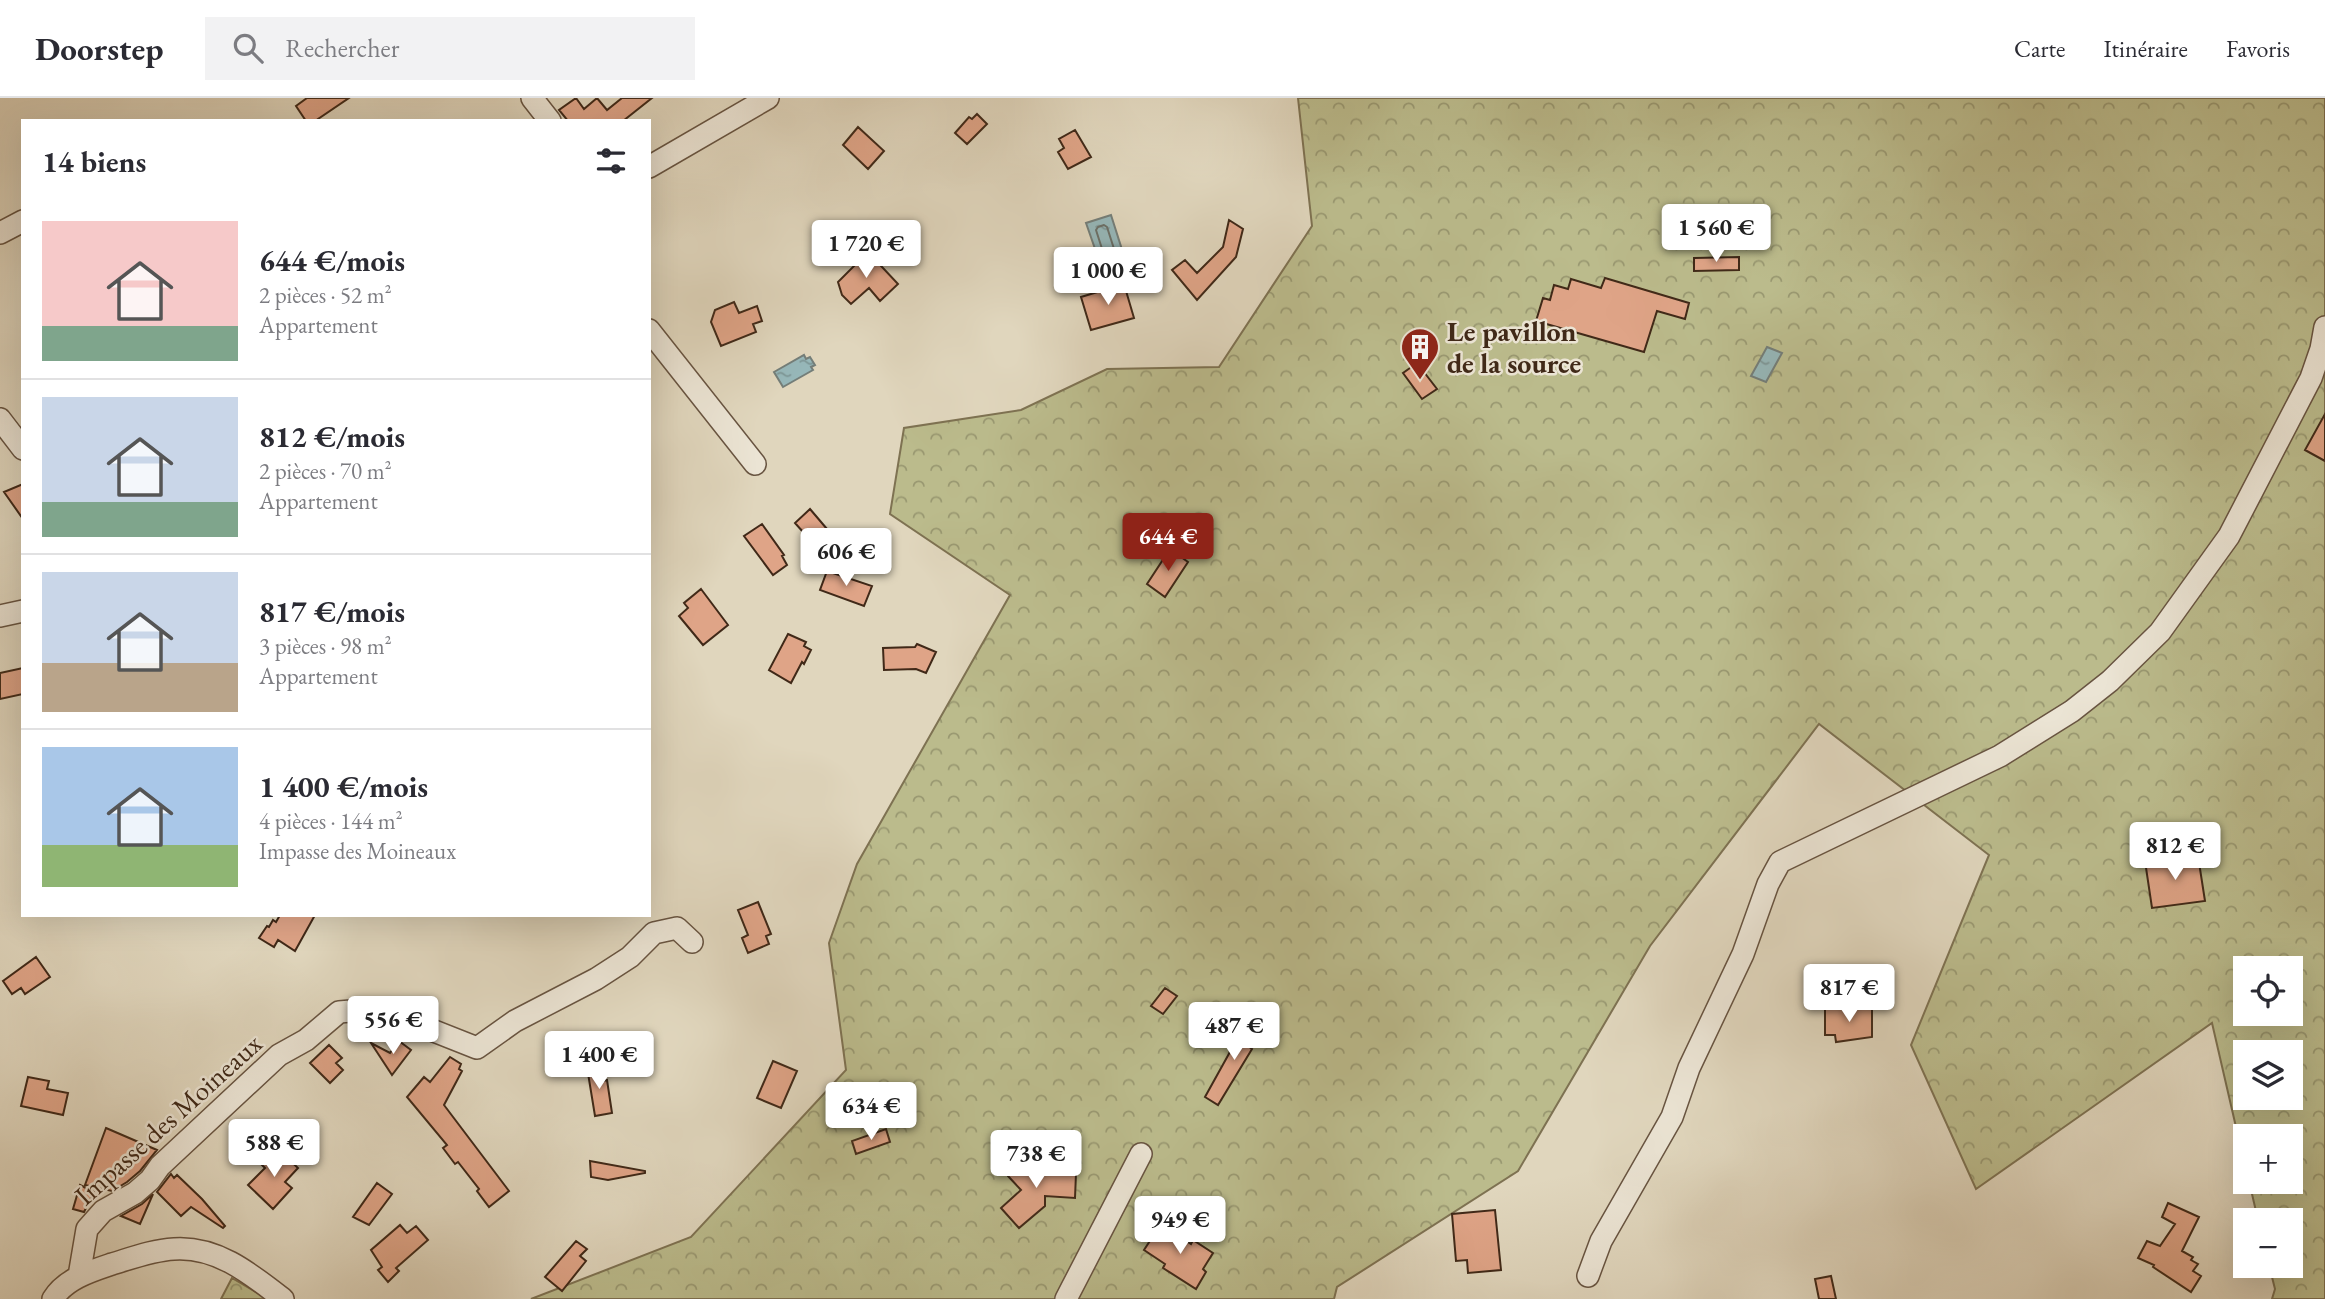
<!DOCTYPE html>
<html lang="fr">
<head>
<meta charset="utf-8">
<style>
  :root { --surface:#fff; --page:#f2f2f3; --text:#2b2b33; --muted:#7c7c81; --line:#e1e1e2; --accent:#8f2418 }
  body { margin:0; font-family:"EB Garamond",serif; background:var(--page); color:var(--text); height:100vh; display:flex; flex-direction:column; font-size:26px; white-space:nowrap }
  * { box-sizing:border-box; margin:0 }
  p { font-size:23px; color:var(--muted) }
  .icon { flex:none; width:38px; height:38px; fill:none; stroke:currentColor; stroke-width:2; stroke-linecap:round; stroke-linejoin:round }
  .map { position:relative; flex:1; overflow:hidden }
  .panel { position:absolute; left:21px; top:21px; width:630px; height:798px; display:flex; flex-direction:column; background:var(--surface); border-radius:0px; box-shadow:0 7px 28px #0002 }
  .panel>* { flex:none }
  .tools { position:absolute; left:2233px; top:858px; display:grid; gap:14px }
  .tools a { display:grid; place-items:center; width:70px; height:70px; border-radius:0px; background:var(--surface); box-shadow:0 7px 28px #0002; font-size:35px }
  .price { position:absolute; translate:-50% -60px; padding:0 16px; border-radius:7px; background:#fff; color:#222; font-size:23px; line-height:46px; filter:drop-shadow(0 2px 4px #0008) }
  .price::after { content:''; position:absolute; left:50%; top:42px; width:21px; height:16px; margin-left:-10px; background:inherit; clip-path:polygon(0 0,100% 0,50% 100%) }
  .price.selected { background:var(--accent); color:#fff }
  ul { padding:0; list-style:none }
  li { display:flex; align-items:center; gap:21px; height:175px; padding:0 21px }
  li+li { border-top:2px solid var(--line) }
  li span { display:grid; place-items:center; flex:none; width:196px; height:140px; border-radius:0px; color:#555 }
  li>.icon { margin-inline-start:auto }
  span .icon { width:84px; height:84px; fill:#fffc; stroke-width:1 }
  li b { font-size:30px }
  h2 { display:flex; justify-content:space-between; align-items:center; height:84px; padding:0 21px; font-size:30px }
  header { display:flex; align-items:center; gap:42px; box-sizing:border-box; height:98px; padding:0 35px; background:var(--surface); border-bottom:2px solid var(--line) }
  header strong { font-size:33px }
  nav { display:flex; gap:38px; margin-inline-start:auto; font-size:24px }
  .search { width:490px; height:63px; background:var(--page); display:flex; align-items:center; gap:18px; box-sizing:border-box; padding:0 24px; border-radius:0px; color:var(--muted); font-size:26px }
  .map>svg:first-child { display:block }
  .forest { fill:url(#forest-crowns); stroke:#7e7252; stroke-width:2; fill-rule:evenodd }
  .water { fill:url(#water-ripples); stroke:#747e79; stroke-width:2 }
  .lines { fill:none; stroke-linecap:round; stroke-linejoin:round }
  .shore { stroke:#6b7068; stroke-width:2 }
  .building { fill:#dfa487; stroke:#402918; stroke-width:2 }
  .minor-casing { stroke:#685441; stroke-width:24 }
  .minor { stroke:#ebe4d4; stroke-width:21 }
  .labels { text-anchor:middle; stroke-width:5; stroke-linejoin:round; paint-order:stroke }
  .poi-label { font-size:28px; font-weight:bold; fill:#402918; stroke:#ebe4d4; text-anchor:start }
  .street-label { font-size:28px; fill:#402918; stroke:#ebe4d4 }
</style>
</head>
<body>
<header>
<strong>Doorstep</strong>
<div class="search"><svg class="icon" aria-label="search" viewBox="0 0 24 24"><circle cx="10" cy="10" r="6"/><path d="M15 15l6 6"/></svg>Rechercher</div>
<nav><a>Carte</a><a>Itinéraire</a><a>Favoris</a></nav>
</header>
<div class="map">
<svg width="2325" height="1201" viewBox="0 0 2325 1201">
  <defs>
    <pattern id="forest-crowns" width="20" height="18" patternUnits="userSpaceOnUse" patternTransform="scale(1.75)"><rect width="20" height="18" fill="#bbbb8c"/><path d="M2 6a3 3 0 1 1 6 0M12 15a3 3 0 1 1 6 0" fill="none" stroke="#999871"/></pattern>
    <pattern id="water-ripples" width="26" height="14" patternUnits="userSpaceOnUse" patternTransform="scale(1.75)"><rect width="26" height="14" fill="#96b7b9"/><path d="M2 4q2-2 4 0t4 0M15 11q2-2 4 0t4 0" fill="none" stroke="#7c9595"/></pattern>
  </defs>
  <rect width="100%" height="100%" fill="#e0d6bd"/>
  <filter id="stains"><feTurbulence type="fractalNoise" baseFrequency=".00286" numOctaves="4"/><feColorMatrix values="0 0 0 0 .2 0 0 0 0 .09 0 0 0 0 .02 0 0 0 .5 -.17"/></filter>
  <radialGradient id="worn" r=".72"><stop offset=".6" stop-color="#630" stop-opacity="0"/><stop offset="1" stop-color="#630" stop-opacity=".3"/></radialGradient>
  <path class="forest" d="M1298 0H2325V1201H2272L2275 1191 2269 1167H2291V1122H2258L2249 1083H2291V1038H2245V1068L2212 925 1976 1091 1911 947 1989 757 1819 626 1650 848 1518 1073 1337 1189 1334 1201H531L691 1139 846 972 829 845 857 766 1010 497 890 416 904 330 1021 312 1107 271 1219 269 1312 128ZM2245 870H2291V915H2245ZM2245 954H2291V999H2245Z
    M232 1180 268 1201H221Z"/>
  <path class="water" d="M1111 117 1125 161 1101 168 1086 125Z
    M1767 249 1782 255 1766 284 1751 278Z
    M804 257 806 261 810 259 815 267 811 269 813 272 783 289 774 274Z"/>
  <g class="lines">
    <path class="shore" d="M1104 127 1107 129 1115 154 1114 157 1108 159 1104 157 1096 132 1098 129Z"/>
  </g>
  <path class="building" d="M307 0H349L315 23H306L296 8Z
    M576 0 584 11 597 0 607 12 622 0H652L623 23H568L559 12Z
    M977 16 987 26 967 46 955 35 969 19 972 21Z
    M858 29 884 53 868 71 843 47Z
    M1075 32 1091 59 1068 71 1058 54 1064 50 1059 41Z
    M1229 122 1243 131 1236 159 1197 202 1172 172 1185 162 1197 175 1223 149Z
    M868 154 898 186 880 203 869 190 851 206 842 197 838 184Z
    M1739 159V172L1694 173V160Z
    M1605 180 1689 205 1685 221 1657 213 1644 254 1536 223 1543 200 1550 202 1554 187 1568 191 1571 181 1601 190Z
    M1124 186 1134 220 1091 232 1081 199Z
    M734 204 739 215 757 208 762 223 753 226 756 234 721 248 711 224 715 212Z
    M1417 265 1437 291 1422 301 1403 275Z
    M2325 316V363L2305 352Z
    M23 386V421L4 394Z
    M810 411 827 431 812 444 795 425Z
    M762 426 784 457 782 458 787 467 773 477 744 438Z
    M1170 451 1188 464 1165 499 1147 486Z
    M827 473 872 488 864 508 820 492Z
    M701 491 728 527 703 547 679 518 688 510 684 505Z
    M788 536 806 544 804 548 811 552 804 566 802 564 791 585 769 572Z
    M917 546 936 554 926 575 916 571 884 572 883 550 915 549Z
    M23 570V596L0 601V575Z
    M2198 758 2205 803 2152 810 2145 763 2161 761 2162 764Z
    M758 804 771 836 766 838 769 846 748 855 742 840 748 837 738 812Z
    M280 817H315L295 853 278 842 274 849 259 840 267 828 269 829 273 822 276 824Z
    M36 859 50 879 25 896 21 890 12 896 3 883Z
    M1165 890 1177 898 1163 916 1151 908Z
    M1825 911H1872V939L1836 944 1835 937H1825Z
    M1251 916 1261 922 1248 948 1252 951 1218 1007 1205 999Z
    M399 943 411 952 392 977 371 945 390 955Z
    M329 947 342 960 336 965 343 972 330 985 310 965Z
    M450 959 461 966 459 971 462 973 444 1007 509 1093 489 1109 477 1093 479 1091 458 1064 455 1066 443 1050 447 1047 407 999 424 979 430 984Z
    M773 963 797 973 781 1010 757 1000Z
    M600 967 603 983 607 982 612 1015 595 1018 587 969Z
    M28 979 49 983 47 991 68 995 63 1017 21 1008Z
    M106 1030 157 1052 140 1073 127 1084 112 1093 85 1087Z
    M886 1031 890 1044 856 1056 852 1043Z
    M277 1050 298 1070 285 1084 292 1090 273 1111 248 1087 265 1070 261 1066Z
    M1020 1058 1033 1073 1076 1075 1075 1100 1045 1098V1108L1019 1130 1001 1110 1021 1092 1008 1078V1069Z
    M590 1063 645 1073V1075L608 1082 591 1079Z
    M171 1076 174 1080 177 1077 202 1101 225 1128 223 1130 191 1109 181 1118 157 1094Z
    M377 1085 392 1096 369 1127 353 1119Z
    M80 1087 94 1094 84 1114 73 1111Z
    M153 1096 140 1126 121 1118 142 1106Z
    M2168 1105 2199 1119 2182 1153 2193 1159 2191 1162 2198 1166 2193 1173 2201 1178 2191 1194 2153 1169 2154 1167 2138 1160 2147 1143 2160 1148 2175 1126 2162 1119Z
    M1495 1112 1501 1172 1468 1175 1467 1162 1456 1163 1452 1116Z
    M1161 1126 1191 1146 1193 1142 1213 1155 1203 1171 1206 1174 1196 1191 1163 1170 1165 1166 1144 1152Z
    M400 1127 407 1135 416 1128 428 1142 396 1170 399 1173 388 1184 378 1172 382 1169 371 1152Z
    M576 1143 587 1151 580 1158 586 1163 562 1193 545 1179Z
    M1831 1178 1836 1201H1819L1815 1181Z"/>
  <g class="lines">
    <defs>
      <path id="minor" d="M532 0 550 23
        M649 69 768 0
        M0 135 23 123
        M649 232 755 366
        M0 321 23 351
        M0 518 23 513
        M79 1178 87 1131 103 1113 135 1095 150 1082 160 1068 279 957 306 942 339 914 351 913 392 929H424L477 950 515 923 596 881 630 859 654 835 677 830 692 844
        M1588 1178 1601 1143 1672 1019 1689 970 1743 856 1768 786 1780 764 2000 658 2072 613 2110 583 2160 534 2229 438 2311 280 2321 251 2325 229
        M53 1201C65 1181 91 1173 112 1166 132 1160 153 1152 174 1151 217 1148 251 1176 283 1201
        M1066 1201 1141 1056"/>
    </defs>
    <use href="#minor" class="minor-casing"/>
    <use href="#minor" class="minor"/>
  </g>
  <defs>
    <symbol id="building-pin" viewBox="-11 -11 22 30"><path d="M0 17L-7.5 6A9.5 9.5 0 1 1 7.5 6Z" fill="#8f2418" stroke="#ebe4d4"/><path d="M-4-6H4V6H1V3H-1V6H-4ZM-2.5-4.3h1.7v1.8h-1.7ZM.8-4.3h1.7v1.8H.8ZM-2.5-1h1.7V.8h-1.7ZM.8-1h1.7V.8H.8Z" fill="#fff"/></symbol>
  </defs>
  <g fill-rule="evenodd">
    <use href="#building-pin" x="1398" y="227" width="44" height="60"/>
  </g>
  <g class="labels">
    <g class="poi-label">
      <text x="1447" y="243">Le pavillon<tspan x="1447" dy="32">de la source</tspan></text>
    </g>
    <g class="street-label">
      <text transform="translate(168 1021) rotate(-42)" y="10">Impasse des Moineaux</text>
    </g>
  </g>
  <rect width="100%" height="100%" filter="url(#stains)"/>
  <rect width="100%" height="100%" fill="url(#worn)"/>
</svg>
<div class="tools">
<a><svg class="icon" aria-label="locate" viewBox="0 0 24 24"><circle cx="12" cy="12" r="6"/><path d="M12 2v4M12 18v4M2 12h4M18 12h4"/></svg></a>
<a><svg class="icon" aria-label="layers" viewBox="0 0 24 24"><path d="M12 4l9 5-9 5-9-5zM3 14l9 5 9-5"/></svg></a>
<a>+</a>
<a>−</a>
</div>
<b class="price" style="left:1716px;top:166px">1 560 €</b>
<b class="price" style="left:866px;top:182px">1 720 €</b>
<b class="price" style="left:1108px;top:209px">1 000 €</b>
<b class="price selected" style="left:1168px;top:475px">644 €</b>
<b class="price" style="left:846px;top:490px">606 €</b>
<b class="price" style="left:2175px;top:784px">812 €</b>
<b class="price" style="left:1849px;top:926px">817 €</b>
<b class="price" style="left:393px;top:958px">556 €</b>
<b class="price" style="left:1234px;top:964px">487 €</b>
<b class="price" style="left:599px;top:993px">1 400 €</b>
<b class="price" style="left:871px;top:1044px">634 €</b>
<b class="price" style="left:274px;top:1081px">588 €</b>
<b class="price" style="left:1036px;top:1092px">738 €</b>
<b class="price" style="left:1180px;top:1158px">949 €</b>
<section class="panel">
<h2>14 biens<svg class="icon" aria-label="filters" viewBox="0 0 24 24"><path d="M4 7h16M4 17h16"/><circle cx="9" cy="7" r="2"/><circle cx="15" cy="17" r="2"/></svg></h2>
<ul>
<li><span style="background:linear-gradient(#f6c9c9 75%,#7fa58c 0)"><svg class="icon" aria-label="home" viewBox="0 0 24 24"><path d="M3 11l9-7 9 7M6 9v11h12V9"/></svg></span><div><b>644 €/mois</b><p>2 pièces · 52 m²</p><p>Appartement</p></div></li>
<li><span style="background:linear-gradient(#c9d6e8 75%,#7fa58c 0)"><svg class="icon" aria-label="home" viewBox="0 0 24 24"><path d="M3 11l9-7 9 7M6 9v11h12V9"/></svg></span><div><b>812 €/mois</b><p>2 pièces · 70 m²</p><p>Appartement</p></div></li>
<li><span style="background:linear-gradient(#c9d6e8 65%,#b9a48a 0)"><svg class="icon" aria-label="home" viewBox="0 0 24 24"><path d="M3 11l9-7 9 7M6 9v11h12V9"/></svg></span><div><b>817 €/mois</b><p>3 pièces · 98 m²</p><p>Appartement</p></div></li>
<li><span style="background:linear-gradient(#a9c7e8 70%,#8fb573 0)"><svg class="icon" aria-label="home" viewBox="0 0 24 24"><path d="M3 11l9-7 9 7M6 9v11h12V9"/></svg></span><div><b>1 400 €/mois</b><p>4 pièces · 144 m²</p><p>Impasse des Moineaux</p></div></li>
</ul>
</section>
</div>
</body>
</html>
